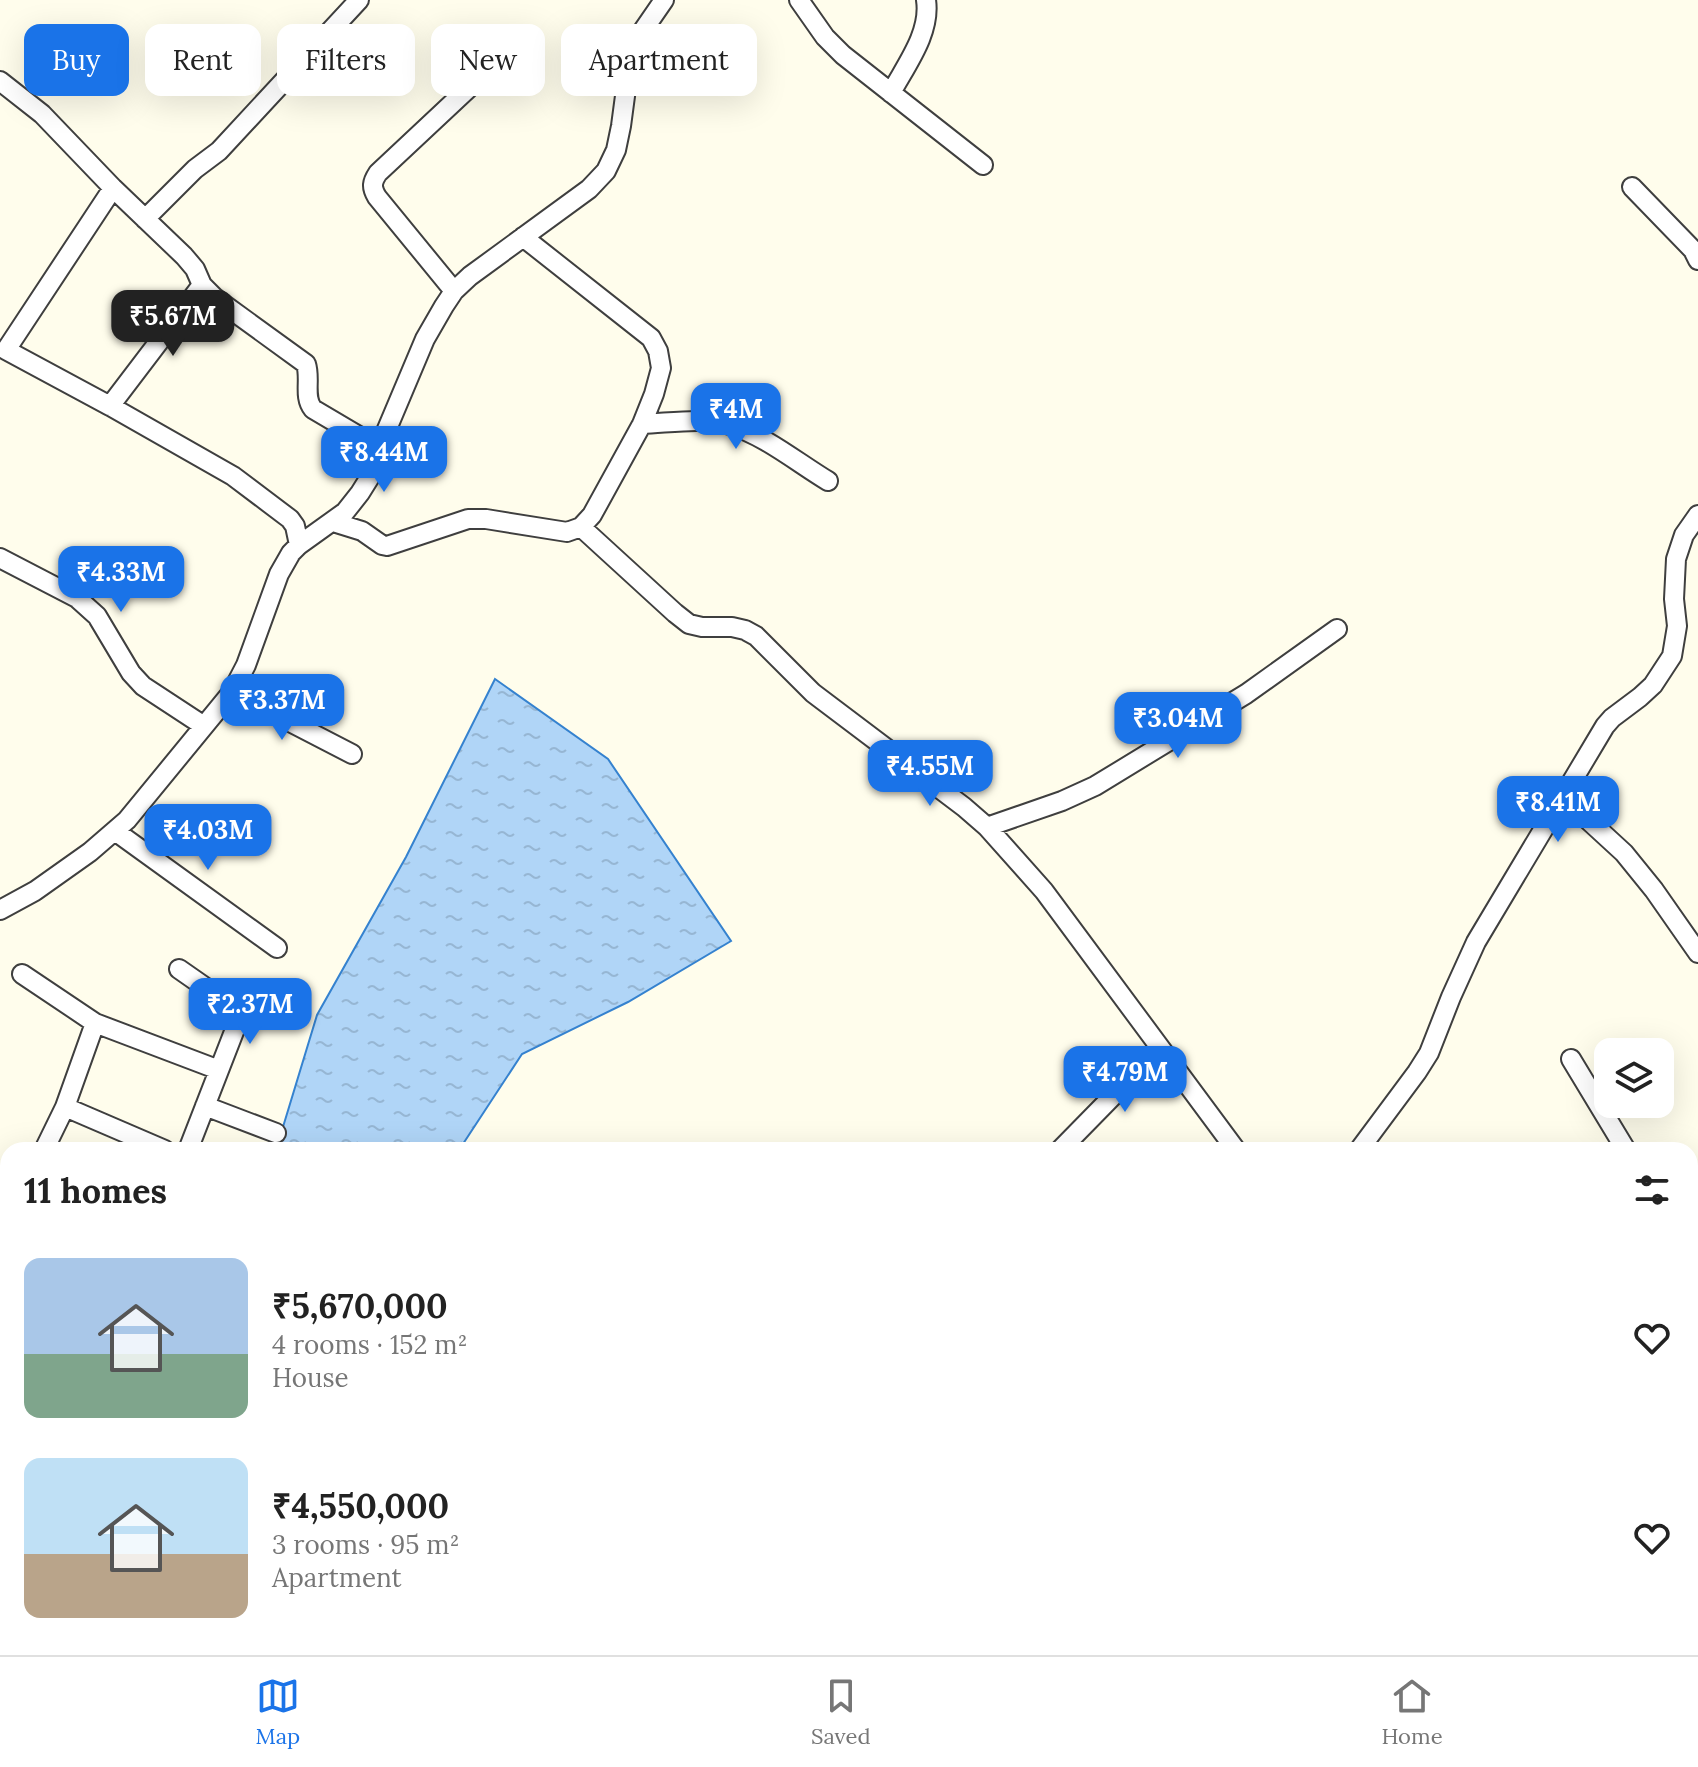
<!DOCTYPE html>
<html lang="en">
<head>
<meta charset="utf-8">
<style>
  :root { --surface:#fff; --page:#f6f6f6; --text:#222; --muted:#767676; --line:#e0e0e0; --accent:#1a73e8 }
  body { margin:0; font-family:Lora,serif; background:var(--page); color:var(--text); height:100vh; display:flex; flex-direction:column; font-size:30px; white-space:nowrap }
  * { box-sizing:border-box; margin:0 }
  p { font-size:26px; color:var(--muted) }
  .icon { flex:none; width:44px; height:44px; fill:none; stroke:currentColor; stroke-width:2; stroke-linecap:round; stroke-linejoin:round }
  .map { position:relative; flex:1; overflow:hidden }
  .drawer { position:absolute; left:0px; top:1142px; width:1698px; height:514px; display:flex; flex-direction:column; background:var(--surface); border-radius:24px 24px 0 0; box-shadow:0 8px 32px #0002 }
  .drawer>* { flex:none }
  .guide { position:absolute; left:24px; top:24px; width:800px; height:72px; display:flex; gap:16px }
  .fabs { position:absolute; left:1594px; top:1038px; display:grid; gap:16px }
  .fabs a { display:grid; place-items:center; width:80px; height:80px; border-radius:16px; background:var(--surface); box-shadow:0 8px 32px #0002; font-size:40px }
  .price { position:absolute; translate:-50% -68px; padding:0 18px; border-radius:16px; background:var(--accent); color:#fff; font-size:26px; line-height:52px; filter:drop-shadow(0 2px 4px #0008) }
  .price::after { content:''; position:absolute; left:50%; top:48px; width:24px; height:18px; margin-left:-12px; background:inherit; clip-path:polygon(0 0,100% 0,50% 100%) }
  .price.on { background:#222; color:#fff }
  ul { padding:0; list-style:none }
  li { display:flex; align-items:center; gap:24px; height:200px; padding:0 24px }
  li span { display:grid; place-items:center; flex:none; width:224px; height:160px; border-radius:16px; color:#555 }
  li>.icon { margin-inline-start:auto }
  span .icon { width:96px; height:96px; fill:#fffc; stroke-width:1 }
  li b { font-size:34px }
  h2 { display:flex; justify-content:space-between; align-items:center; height:96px; padding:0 24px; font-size:34px }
  .tag { padding:0 28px; border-radius:16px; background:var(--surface); box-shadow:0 8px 32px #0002; font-size:28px; line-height:72px }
  .tag.on { background:var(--accent); color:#fff }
  .tabs { display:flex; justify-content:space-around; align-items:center; height:112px; border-top:2px solid var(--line); background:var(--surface); font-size:22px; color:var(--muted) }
  .tabs a { display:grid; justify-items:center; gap:4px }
  .tabs .on { color:var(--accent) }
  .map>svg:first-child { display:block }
  .water { fill:url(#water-ripples); stroke:#3582cf; stroke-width:2 }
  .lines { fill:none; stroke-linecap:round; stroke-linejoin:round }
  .minor-casing { stroke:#3f3f3f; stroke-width:22 }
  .secondary-casing { stroke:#2e2e2e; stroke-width:28 }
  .minor { stroke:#fff; stroke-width:18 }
  .secondary { stroke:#fffea7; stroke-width:24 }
</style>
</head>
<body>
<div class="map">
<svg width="1698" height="1655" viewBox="0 0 1698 1655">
  <defs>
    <pattern id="water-ripples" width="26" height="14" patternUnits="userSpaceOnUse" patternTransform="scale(2)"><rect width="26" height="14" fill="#b0d5f7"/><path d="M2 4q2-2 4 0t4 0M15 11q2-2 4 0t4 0" fill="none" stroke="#96b6d3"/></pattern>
  </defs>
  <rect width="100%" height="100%" fill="#fffdec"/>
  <path class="water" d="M495 679 608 759 731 941 628 1002 522 1054 459 1150H276L317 1015 406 857Z
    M18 1648H266L263 1655H14Z"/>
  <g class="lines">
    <defs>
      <path id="minor" d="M799 0 825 37 843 55 983 165
        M0 81 42 114 113 188 184 256 195 269 202 285 215 298 306 364C311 379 303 397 313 409L379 448
        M891 93C906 65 931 33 926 0
        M1632 187 1693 250 1698 260
        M113 188 6 350 110 406 233 476 290 519 295 526 299 545
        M145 219 195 169 219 151 359 0
        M454 291 377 197C371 187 372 182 378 173L521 39
        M110 406 202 285
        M642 424C670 423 703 417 730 425 764 435 798 463 828 481
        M333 522 362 531 382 545 387 546 468 519H486L567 532 581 527 592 515 642 424 654 394 661 368 658 351 651 338 523 237
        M581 527 675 613 689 624 702 627H732L745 630 756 636 813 693 964 807 987 827 1044 891 1236 1150
        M0 558 77 598 97 616 131 673 143 686 204 726
        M232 692 352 754
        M1562 796 1624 853 1654 890 1698 953
        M987 827 1062 801 1095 786 1246 694 1337 629
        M115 831 277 948
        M0 910 35 891 90 852 127 820 232 692 246 665 279 574 291 553 299 545 345 512 360 493 370 477 379 448 425 339 444 306 454 291 470 276 589 189 606 171 616 150 621 126 629 66 635 42 664 0
        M179 969 232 1006 236 1013 237 1024 188 1150
        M22 974 95 1023 219 1070
        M1571 1059 1626 1150
        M205 1106 276 1133
        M65 1107 165 1150
        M44 1150 65 1107 95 1023
        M1060 1150 1160 1048
        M1359 1150 1417 1072 1429 1053 1451 997 1476 942 1605 726 1612 718 1640 697 1653 685 1672 656 1677 626 1674 599 1676 559 1684 535 1698 515
        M0 1245 8 1228
        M1690 1305 1698 1303
        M0 1553 8 1538
        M1017 1648 1019 1655
        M1167 1648 1174 1655
        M1469 1648 1471 1655
        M1600 1648 1604 1655
        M282 1655 286 1648
        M425 1655 429 1648
        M579 1655 583 1648
        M1089 1655 1094 1648"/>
      <path id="secondary" d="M0 1478 8 1481
        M747 1648 772 1655"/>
    </defs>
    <use href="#minor" class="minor-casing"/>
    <use href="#secondary" class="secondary-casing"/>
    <use href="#minor" class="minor"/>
    <use href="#secondary" class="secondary"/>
  </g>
</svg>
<div class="fabs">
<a><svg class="icon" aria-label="layers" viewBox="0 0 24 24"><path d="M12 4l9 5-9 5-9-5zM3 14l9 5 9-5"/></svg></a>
</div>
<b class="price on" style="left:173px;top:358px">₹5.67M</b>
<b class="price" style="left:736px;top:451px">₹4M</b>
<b class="price" style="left:384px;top:494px">₹8.44M</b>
<b class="price" style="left:121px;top:614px">₹4.33M</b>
<b class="price" style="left:282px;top:742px">₹3.37M</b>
<b class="price" style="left:1178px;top:760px">₹3.04M</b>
<b class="price" style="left:930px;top:808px">₹4.55M</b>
<b class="price" style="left:1558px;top:844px">₹8.41M</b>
<b class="price" style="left:208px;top:872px">₹4.03M</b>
<b class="price" style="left:250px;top:1046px">₹2.37M</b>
<b class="price" style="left:1125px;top:1114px">₹4.79M</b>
<div class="guide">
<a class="tag on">Buy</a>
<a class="tag">Rent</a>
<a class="tag">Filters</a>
<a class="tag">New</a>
<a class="tag">Apartment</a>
</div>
<section class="drawer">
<h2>11 homes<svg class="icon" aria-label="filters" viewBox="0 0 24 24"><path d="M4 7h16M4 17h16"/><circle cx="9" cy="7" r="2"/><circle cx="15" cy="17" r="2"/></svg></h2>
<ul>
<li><span style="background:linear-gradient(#a9c7e8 60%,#7fa58c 0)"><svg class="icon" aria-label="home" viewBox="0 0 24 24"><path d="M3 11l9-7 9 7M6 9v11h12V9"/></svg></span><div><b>₹5,670,000</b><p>4 rooms · 152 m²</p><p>House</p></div><svg class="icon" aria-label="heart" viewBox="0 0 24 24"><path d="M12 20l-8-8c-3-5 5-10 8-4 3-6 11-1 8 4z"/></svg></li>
<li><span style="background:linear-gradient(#bfe0f5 60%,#b9a48a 0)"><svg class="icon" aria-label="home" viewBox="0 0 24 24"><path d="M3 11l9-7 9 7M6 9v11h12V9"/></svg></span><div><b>₹4,550,000</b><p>3 rooms · 95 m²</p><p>Apartment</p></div><svg class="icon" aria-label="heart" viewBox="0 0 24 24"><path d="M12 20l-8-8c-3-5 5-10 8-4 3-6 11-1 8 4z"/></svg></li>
</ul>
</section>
</div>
<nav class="tabs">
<a class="on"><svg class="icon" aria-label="map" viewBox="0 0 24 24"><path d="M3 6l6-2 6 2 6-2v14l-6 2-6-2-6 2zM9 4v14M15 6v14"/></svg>Map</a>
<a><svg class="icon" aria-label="saved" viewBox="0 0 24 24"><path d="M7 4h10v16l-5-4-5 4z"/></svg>Saved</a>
<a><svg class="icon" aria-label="home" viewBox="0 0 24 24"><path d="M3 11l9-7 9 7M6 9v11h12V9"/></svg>Home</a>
</nav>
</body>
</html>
